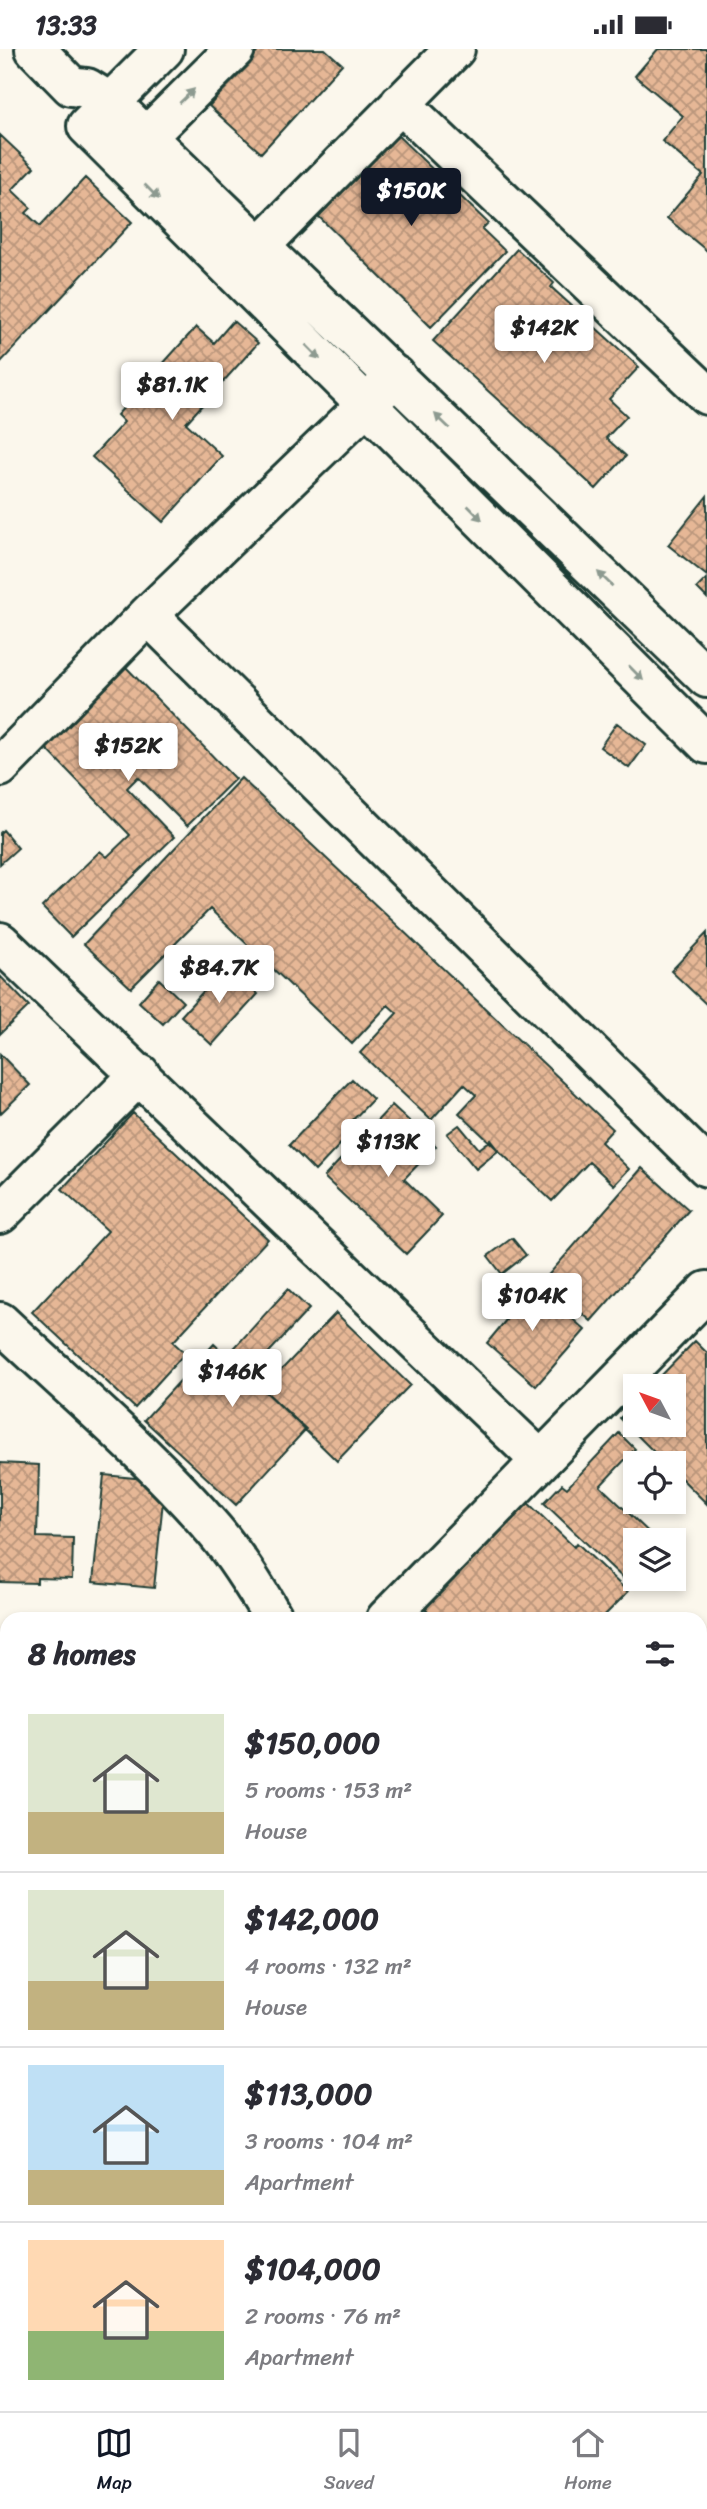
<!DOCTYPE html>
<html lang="en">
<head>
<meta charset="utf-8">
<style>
  :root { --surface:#fff; --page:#f7f7f7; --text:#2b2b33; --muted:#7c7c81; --line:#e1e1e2; --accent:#111827 }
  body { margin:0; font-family:Sriracha,sans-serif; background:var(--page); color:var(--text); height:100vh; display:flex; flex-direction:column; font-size:26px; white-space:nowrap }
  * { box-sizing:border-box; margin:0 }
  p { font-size:23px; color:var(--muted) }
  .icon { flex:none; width:38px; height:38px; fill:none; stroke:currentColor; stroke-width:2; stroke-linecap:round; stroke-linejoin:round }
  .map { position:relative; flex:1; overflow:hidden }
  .side { position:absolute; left:0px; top:1563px; width:707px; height:800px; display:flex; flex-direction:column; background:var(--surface); border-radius:21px 21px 0 0; box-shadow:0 4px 10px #0003 }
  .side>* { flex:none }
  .needle { width:46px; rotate:311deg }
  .tools { position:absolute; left:623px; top:1325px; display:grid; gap:14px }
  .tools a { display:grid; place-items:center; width:63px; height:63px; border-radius:0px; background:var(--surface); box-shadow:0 4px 10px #0003; font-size:35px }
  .price { position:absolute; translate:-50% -60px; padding:0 16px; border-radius:7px; background:#fff; color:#222; font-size:23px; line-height:46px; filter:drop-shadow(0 2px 4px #0008) }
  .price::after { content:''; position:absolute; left:50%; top:42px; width:21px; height:16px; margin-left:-10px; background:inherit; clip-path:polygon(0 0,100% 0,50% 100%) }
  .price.selected { background:var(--accent); color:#fff }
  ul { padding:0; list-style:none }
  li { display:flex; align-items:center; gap:21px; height:175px; padding:0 28px }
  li+li { border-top:2px solid var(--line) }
  li span { display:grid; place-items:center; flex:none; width:196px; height:140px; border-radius:0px; color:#555 }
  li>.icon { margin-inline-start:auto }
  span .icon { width:84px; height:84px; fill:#fffc; stroke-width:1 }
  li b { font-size:30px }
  h2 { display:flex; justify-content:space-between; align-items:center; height:84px; padding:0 28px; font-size:30px }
  .status { display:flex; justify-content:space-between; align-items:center; height:49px; padding:0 35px; background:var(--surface); direction:ltr }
  .status svg { height:19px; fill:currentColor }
  .tabs { display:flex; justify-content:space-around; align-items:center; height:98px; border-top:2px solid var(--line); background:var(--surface); font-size:19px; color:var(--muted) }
  .tabs a { display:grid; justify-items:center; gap:4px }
  .tabs .selected { color:var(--accent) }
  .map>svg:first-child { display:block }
  .building { fill:url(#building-cross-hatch); stroke:#1f3d34; stroke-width:2 }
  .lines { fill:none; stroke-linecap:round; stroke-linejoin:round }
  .street-casing { stroke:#1f3d34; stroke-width:44 }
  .secondary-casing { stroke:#1f3d34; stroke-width:44 }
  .primary-casing { stroke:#1f3d34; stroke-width:44 }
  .street { stroke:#fbf7ec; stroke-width:38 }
  .secondary { stroke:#fbf7ec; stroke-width:38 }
  .primary { stroke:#fbf7ec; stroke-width:38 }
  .oneway { fill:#8d9a90 }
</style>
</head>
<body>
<div class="status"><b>13:33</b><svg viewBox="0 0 49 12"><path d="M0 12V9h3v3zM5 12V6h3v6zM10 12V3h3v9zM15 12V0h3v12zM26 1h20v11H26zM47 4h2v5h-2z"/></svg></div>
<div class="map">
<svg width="707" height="2362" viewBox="0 0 707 2362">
  <defs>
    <pattern id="building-cross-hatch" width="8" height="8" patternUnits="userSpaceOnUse" patternTransform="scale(1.75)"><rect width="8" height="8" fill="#e6b796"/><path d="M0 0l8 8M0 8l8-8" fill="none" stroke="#ba967b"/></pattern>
  </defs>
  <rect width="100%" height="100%" fill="#fbf7ec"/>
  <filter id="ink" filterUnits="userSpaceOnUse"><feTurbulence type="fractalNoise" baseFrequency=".0143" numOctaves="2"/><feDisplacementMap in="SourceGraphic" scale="14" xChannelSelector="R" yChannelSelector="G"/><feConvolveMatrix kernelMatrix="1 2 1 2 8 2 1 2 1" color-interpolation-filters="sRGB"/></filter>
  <g filter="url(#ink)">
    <path class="building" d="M260 0H325L342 15 261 104 209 57Z
      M658 0H707V202L667 169 703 126 662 92 683 67 635 27Z
      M392 81 488 174 482 180 505 202 431 278 313 162Z
      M0 86 34 118 12 141 31 159 26 164 40 177 85 129 132 173 0 314Z
      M517 200 554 234 551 238 639 318 609 350 627 367 606 389 626 407 596 440 433 292Z
      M233 272 258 294 186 374 222 407 163 473 92 408 124 373 117 366 196 278 214 294Z
      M707 447V527L668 496Z
      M707 529V549L697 539Z
      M120 612 235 730 187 777 138 728 127 739 174 788 71 888 42 858 100 802 107 808 130 786 39 692Z
      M617 674 646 696 629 719 600 698Z
      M241 729 613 1080 601 1093 629 1120 614 1136 589 1113 552 1152 459 1064 476 1046 464 1035 431 1071 360 1004 397 964 388 956 352 995 210 860 131 939 84 895Z
      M3 781 18 799 0 815V784Z
      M707 884V956L671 922Z
      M227 916 258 945 212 996 181 967Z
      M0 927 29 957 0 985Z
      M159 930 183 953 163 975 139 953Z
      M0 1005 30 1036 0 1065Z
      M352 1030 373 1050 346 1078 352 1083 315 1122 289 1096Z
      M392 1056 436 1097 404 1130 442 1167 406 1205 324 1128Z
      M133 1064 268 1190 173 1293 185 1304 135 1359 32 1263 108 1182 62 1140Z
      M459 1076 479 1100 491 1091 499 1101 476 1120 447 1085Z
      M642 1119 689 1161 591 1272 544 1231Z
      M512 1189 526 1206 502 1225 488 1207Z
      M499 1237 522 1257 538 1239 585 1281 536 1337 487 1294 506 1271 485 1252Z
      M288 1240 309 1260 248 1326 306 1380 236 1456 144 1371 214 1295 227 1307Z
      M336 1264 410 1336 337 1412 263 1340Z
      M695 1292 707 1304V1455L674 1422V1414H665L620 1369 635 1353V1376H674V1337H651Z
      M619 1384 635 1400 600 1437 657 1491H635V1522L626 1532 544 1454 562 1435 567 1439Z
      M0 1414 39 1416 37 1488 73 1489 72 1530 37 1529V1534L0 1533Z
      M104 1426 165 1432 154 1539 93 1533Z
      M523 1449 574 1498 577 1494 628 1543 601 1570H435L420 1555Z
      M0 1667H7V1790L4 1728H0Z"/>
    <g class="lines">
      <defs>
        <path id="street" d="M35 0 71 37 87 39 111 54
          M400 54 707 346
          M260 197 455 0
          M148 566 707 1118
          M0 718 148 566 396 327
          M0 893 540 1411
          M0 1165 140 1025
          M0 1273C72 1341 150 1406 214 1481 237 1508 256 1539 274 1570
          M386 1570 707 1242
          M0 1659 7 1658"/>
        <path id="secondary" d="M164 0 87 77 707 695
          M111 54 707 629
          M128 106 235 0"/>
        <path id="primary" d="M700 1631 707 1624
          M700 1701 707 1694
          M33 2362 39 2356"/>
      </defs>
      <use href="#street" class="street-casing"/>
      <use href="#secondary" class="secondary-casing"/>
      <use href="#primary" class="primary-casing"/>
      <use href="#street" class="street"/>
      <use href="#secondary" class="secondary"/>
      <use href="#primary" class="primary"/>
    </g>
    <defs><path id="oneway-solid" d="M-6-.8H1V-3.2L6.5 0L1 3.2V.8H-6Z" transform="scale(1.75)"/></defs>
    <g class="oneway">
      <use href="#oneway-solid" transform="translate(187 47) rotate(-44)"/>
      <use href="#oneway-solid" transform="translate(152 143) rotate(45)"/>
      <use href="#oneway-solid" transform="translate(313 303) rotate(45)"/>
      <use href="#oneway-solid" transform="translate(442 372) rotate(-136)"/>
      <use href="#oneway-solid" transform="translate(475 464) rotate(45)"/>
      <use href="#oneway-solid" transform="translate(605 530) rotate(-136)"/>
      <use href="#oneway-solid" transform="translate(636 624) rotate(45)"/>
    </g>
  </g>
</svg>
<div class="tools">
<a><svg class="needle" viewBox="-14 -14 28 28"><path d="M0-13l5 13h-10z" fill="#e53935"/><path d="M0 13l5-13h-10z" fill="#7c7c81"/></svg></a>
<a><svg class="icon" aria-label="locate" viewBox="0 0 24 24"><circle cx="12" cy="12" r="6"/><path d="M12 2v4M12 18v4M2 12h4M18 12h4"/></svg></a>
<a><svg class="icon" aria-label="layers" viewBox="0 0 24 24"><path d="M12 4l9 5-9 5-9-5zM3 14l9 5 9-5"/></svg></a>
</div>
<b class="price selected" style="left:411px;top:179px">$150K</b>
<b class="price" style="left:544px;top:316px">$142K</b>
<b class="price" style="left:172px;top:373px">$81.1K</b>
<b class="price" style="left:128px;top:734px">$152K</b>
<b class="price" style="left:219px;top:956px">$84.7K</b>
<b class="price" style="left:388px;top:1130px">$113K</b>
<b class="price" style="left:532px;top:1284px">$104K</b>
<b class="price" style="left:232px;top:1360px">$146K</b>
<section class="side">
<h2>8 homes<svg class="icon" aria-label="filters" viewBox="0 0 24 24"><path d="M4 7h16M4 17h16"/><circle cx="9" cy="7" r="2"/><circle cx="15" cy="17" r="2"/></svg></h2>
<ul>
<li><span style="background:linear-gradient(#dfe7d0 70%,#c2b280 0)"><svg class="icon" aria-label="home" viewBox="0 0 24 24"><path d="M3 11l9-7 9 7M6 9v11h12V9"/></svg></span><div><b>$150,000</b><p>5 rooms · 153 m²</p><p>House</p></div></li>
<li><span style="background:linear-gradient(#dfe7d0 65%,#c2b280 0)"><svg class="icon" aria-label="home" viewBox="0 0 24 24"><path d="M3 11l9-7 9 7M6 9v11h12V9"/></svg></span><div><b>$142,000</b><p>4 rooms · 132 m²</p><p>House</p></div></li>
<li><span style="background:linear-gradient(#bfe0f5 75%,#c2b280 0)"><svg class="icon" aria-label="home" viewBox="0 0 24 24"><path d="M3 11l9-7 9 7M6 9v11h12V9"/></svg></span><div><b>$113,000</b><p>3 rooms · 104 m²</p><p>Apartment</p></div></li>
<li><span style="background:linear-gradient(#ffd9b3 65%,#8fb573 0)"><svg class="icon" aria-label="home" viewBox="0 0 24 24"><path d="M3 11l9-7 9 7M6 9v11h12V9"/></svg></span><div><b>$104,000</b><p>2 rooms · 76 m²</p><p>Apartment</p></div></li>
</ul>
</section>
</div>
<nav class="tabs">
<a class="selected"><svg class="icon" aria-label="map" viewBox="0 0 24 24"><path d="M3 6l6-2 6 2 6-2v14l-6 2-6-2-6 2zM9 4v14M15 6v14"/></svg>Map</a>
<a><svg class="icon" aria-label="saved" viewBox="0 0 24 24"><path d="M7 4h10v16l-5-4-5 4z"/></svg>Saved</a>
<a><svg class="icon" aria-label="home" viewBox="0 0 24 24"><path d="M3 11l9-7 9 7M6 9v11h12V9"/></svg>Home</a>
</nav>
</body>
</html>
